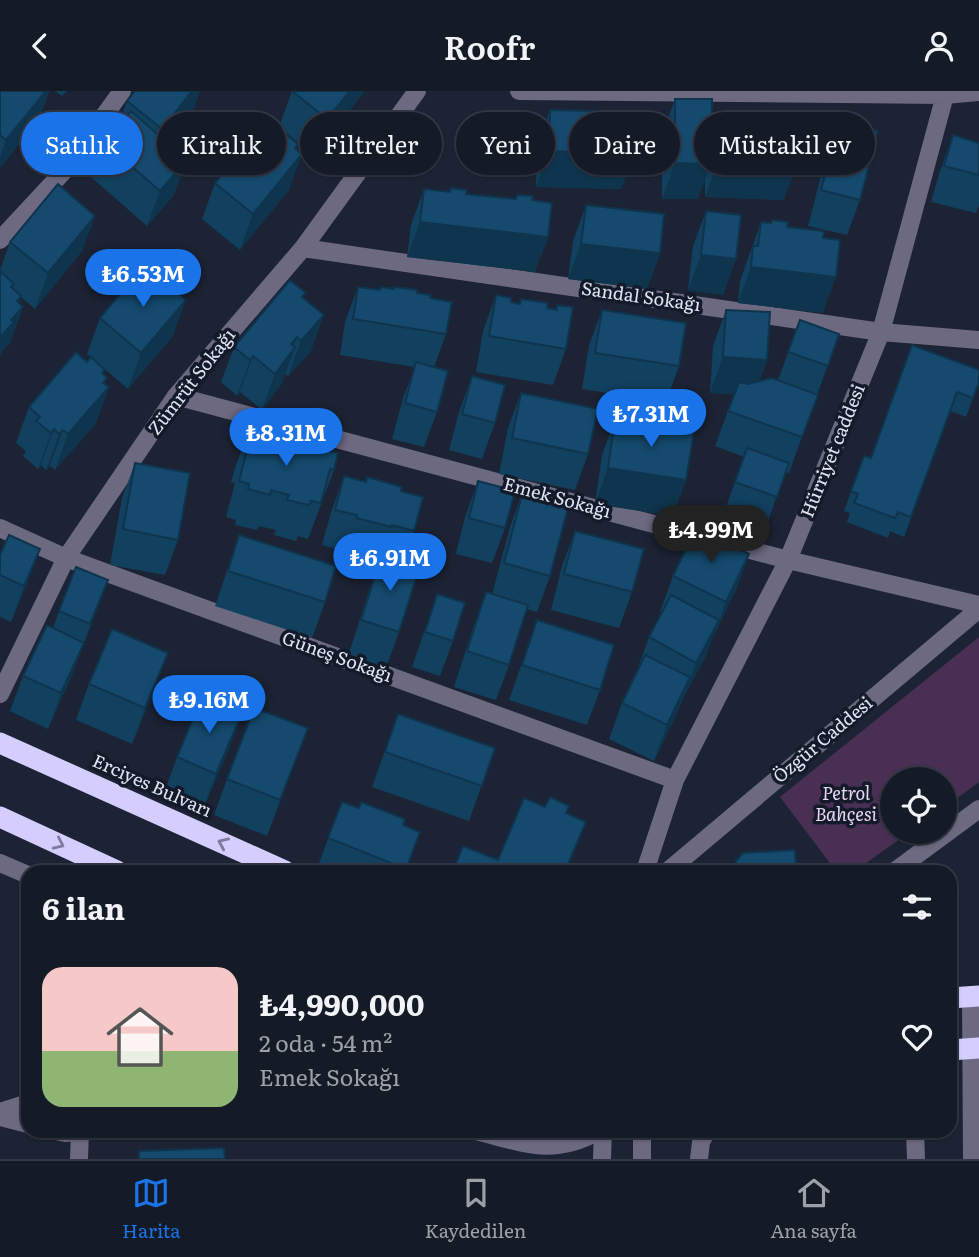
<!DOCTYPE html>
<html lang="tr">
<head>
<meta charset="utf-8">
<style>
  :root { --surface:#151a27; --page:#222733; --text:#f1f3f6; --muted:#9da1a7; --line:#343844; --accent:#1a73e8 }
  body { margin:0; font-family:Literata,serif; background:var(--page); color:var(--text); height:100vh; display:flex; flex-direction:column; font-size:26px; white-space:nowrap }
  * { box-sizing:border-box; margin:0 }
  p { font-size:23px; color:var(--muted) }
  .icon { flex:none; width:38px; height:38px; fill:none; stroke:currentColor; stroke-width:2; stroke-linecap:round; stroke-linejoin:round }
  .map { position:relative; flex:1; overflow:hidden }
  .panel { position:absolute; left:21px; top:774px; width:936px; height:273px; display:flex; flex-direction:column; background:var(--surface); border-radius:21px; box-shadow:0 2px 5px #0004,0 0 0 2px var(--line) }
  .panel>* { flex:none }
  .banner { position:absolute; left:21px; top:21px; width:938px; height:63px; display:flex; gap:14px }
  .controls { position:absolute; left:880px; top:676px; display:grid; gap:14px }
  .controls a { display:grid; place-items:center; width:77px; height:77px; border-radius:50%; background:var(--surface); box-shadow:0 2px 5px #0004,0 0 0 2px var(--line); font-size:35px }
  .price { position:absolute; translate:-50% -60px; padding:0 16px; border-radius:24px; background:var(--accent); color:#fff; font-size:23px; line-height:46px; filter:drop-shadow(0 2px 4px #0008) }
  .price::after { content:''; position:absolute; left:50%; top:42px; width:21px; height:16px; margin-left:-10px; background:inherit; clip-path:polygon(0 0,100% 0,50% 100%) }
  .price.current { background:#222; color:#fff }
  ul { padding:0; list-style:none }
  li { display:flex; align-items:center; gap:21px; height:175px; padding:0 21px }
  li span { display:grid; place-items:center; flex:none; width:196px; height:140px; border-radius:21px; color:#555 }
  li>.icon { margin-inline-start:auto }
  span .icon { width:84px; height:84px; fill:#fffc; stroke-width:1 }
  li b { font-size:30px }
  h2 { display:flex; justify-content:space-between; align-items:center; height:84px; padding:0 21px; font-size:30px }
  .chip { padding:0 24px; border-radius:32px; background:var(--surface); box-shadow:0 2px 5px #0004,0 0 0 2px var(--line); font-size:24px; line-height:63px }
  .chip.current { background:var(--accent); color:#fff }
  header { display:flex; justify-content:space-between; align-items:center; height:91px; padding:0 21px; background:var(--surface); font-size:32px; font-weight:600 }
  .menu { display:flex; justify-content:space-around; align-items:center; height:98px; border-top:2px solid var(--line); background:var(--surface); font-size:19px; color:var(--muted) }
  .menu a { display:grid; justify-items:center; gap:4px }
  .menu .current { color:var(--accent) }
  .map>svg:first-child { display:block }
  .green { fill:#4a2f54 }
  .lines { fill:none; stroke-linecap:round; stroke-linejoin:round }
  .minor { stroke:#6d6981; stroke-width:18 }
  .highway { stroke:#d4cdfd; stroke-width:21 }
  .wall { fill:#12405f }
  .shaded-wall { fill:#0f344d }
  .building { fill:#154a6e; stroke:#0f344d; stroke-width:2 }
  .oneway { stroke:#7d7c9e }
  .labels { text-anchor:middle; stroke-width:7; stroke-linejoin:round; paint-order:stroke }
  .street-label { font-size:18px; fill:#e0e5f1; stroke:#131a2a }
  .park-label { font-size:18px; font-style:italic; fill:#ecd8f5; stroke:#131a2a }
</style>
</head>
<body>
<header><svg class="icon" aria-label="back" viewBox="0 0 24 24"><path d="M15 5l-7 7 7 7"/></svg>Roofr<svg class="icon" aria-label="person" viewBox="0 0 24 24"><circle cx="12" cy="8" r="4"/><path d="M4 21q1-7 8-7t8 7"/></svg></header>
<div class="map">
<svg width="979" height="1068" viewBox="0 0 979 1068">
  <rect width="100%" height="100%" fill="#1c2334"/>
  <path class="green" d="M979 546V691L945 716V688H892V740H911L855 780H836L780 706Z"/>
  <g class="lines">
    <path class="minor" d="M519 0 945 4 979 1
      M0 149 64 80 122 0
      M303 157 881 241 979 249
      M176 305 788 469 979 514
      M0 437 66 467 675 689
      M0 603 66 467 176 305 303 157 417 0
      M0 772 28 784
      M645 780 675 689 788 469 881 241 945 4V0
      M668 780 979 518
      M895 780 979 718
      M971 905 972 1068
      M0 1021 28 1012
      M0 1026 28 1033
      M56 1040 65 1042 91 1040
      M476 1040C524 1052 551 1066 599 1040
      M915 1040 916 1068
      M79 1068 80 1040
      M602 1068 603 1040
      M642 1068V1040
      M699 1068 701 1051 707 1040"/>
    <path class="highway" d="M0 652 285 780
      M0 726 117 780
      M950 907 979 905
      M950 959 979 957"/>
  </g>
  <path class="wall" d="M0 0 39 28 0 77Z
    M55 0H67L62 5Z
    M135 0H200L194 17 167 51 174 104 147 135 91 86 104 51 118 35 127 10Z
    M292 0H365L314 64 279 36Z
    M675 8 711 52 719 30 784 109 705 106V88L698 108H662V44Z
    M550 19 634 63 621 98 536 96 537 55Z
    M839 30 860 109 847 144 808 135 826 65Z
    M953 44 979 52V114L976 122 931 111 940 80Z
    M296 58 289 99 240 159 202 128 215 92Z
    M451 97 466 103 515 108 517 104 532 109 548 146 535 181 407 166 411 134 424 98 449 101Z
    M586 114 660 162 647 198 568 188 573 150Z
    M706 120 736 168 723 204 688 199 693 155Z
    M95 125 82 160 35 218 21 206 19 211 23 216 10 252 3 259 0 179 10 151Z
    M772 129 787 136 823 147V222L738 212 740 190 761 131 771 132Z
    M358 196 380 199 417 202 430 207 446 243 434 276 437 321 424 356 392 348 403 307 415 276 340 264 345 231Z
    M496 204 511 211 519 213 521 208 547 217 556 219 557 214 566 258 553 294 476 281 483 240Z
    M304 208 311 260 288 285 285 283 282 292 262 319 240 301 237 305 221 291 234 256Z
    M602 219 679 275 666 311 582 298 589 254Z
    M726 219 767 269 759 291 778 289 800 229 839 243 789 382 785 381 764 442 722 427 744 366 715 355 734 303 710 302 713 255Z
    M100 227 173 245 128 298 87 263Z
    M912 254 979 291 966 326 950 320 904 446 890 440 888 447 847 431 850 422 844 420 864 365 871 367Z
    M103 284 105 293 109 296 96 332 55 379 50 375 46 379 41 374 38 378 23 365 26 360 16 352 29 316Z
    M472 285 495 332 482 368 449 359 459 321Z
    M521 302 588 363 575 399 499 383 508 337Z
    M615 328 673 425 595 413 602 364Z
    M249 338 334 379 308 448 298 445 296 450 274 444 276 439 259 435 257 439 235 434 236 429 226 426 235 392 231 391 236 374Z
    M135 372 178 449 165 484 110 474 122 407Z
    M344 385 365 391 367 386 401 400 414 440 403 469 399 541 386 577 348 565 378 472 343 463 344 460 322 454 331 421Z
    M478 390 505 437 492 472 456 463 465 426Z
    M523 400 550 485 537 521 527 518 509 574 496 609 454 596 473 537 486 501 492 503 510 436Z
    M575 440 632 501 619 537 551 519 562 475Z
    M239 444 325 511 312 547 215 515Z
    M40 458 27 493 11 531 0 526V464Z
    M749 463 736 499 713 546H712L706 565 683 607 677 622 654 670 609 648 622 612 636 582 649 546 662 521H660L673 485Z
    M108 489 71 587 48 638 10 620 23 585 53 537 59 520Z
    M437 503 453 550 440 585 412 576Z
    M537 529 600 599 587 634 509 609Z
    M89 593 155 597 132 653 76 629Z
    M398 623 495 657 469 730 372 696Z
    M308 637 267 745 214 724 227 688Z
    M229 658 203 718 164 702 177 666Z
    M342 711 420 741 406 780H316Z
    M736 770 796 780H732Z"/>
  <path class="shaded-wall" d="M46 0H50L39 28 0 77V66L6 49Z
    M192 0H200L194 17 149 74 162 38Z
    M350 0H365L314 64 327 28Z
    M298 53 288 79 302 63 289 99 240 159 253 123Z
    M549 60 634 63 621 98 536 96Z
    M187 69 174 104 147 135 160 100Z
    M718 70 797 74 784 109 705 106Z
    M675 72 711 73 698 108H662Z
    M95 125 82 160 35 218 48 182Z
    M420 131 548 146 535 181 407 166Z
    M581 153 660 162 647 198 568 188Z
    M701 164 736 168 723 204 688 199Z
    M751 176 836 186 823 222 738 212Z
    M21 205 13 228 23 216 10 252 3 259 0 267V246L17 210Z
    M186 209 173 245 128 298 141 262Z
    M324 224 311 260 288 285 301 250Z
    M297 246 291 262 295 256 282 292 262 319 275 283 291 253Z
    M253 265 240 301 237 305 250 269Z
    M723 266 767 269 754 304 710 302Z
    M107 287 101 305 109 296 96 332 55 379 68 343Z
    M54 338 41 374 38 378 51 342Z
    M63 339 50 375 46 379 59 343Z
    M608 377 686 389 673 425 595 413Z
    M40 458 27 493 11 531 24 495Z
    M749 463 736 499 713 546 726 511Z
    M108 489 71 587 48 638 61 602 81 559Z
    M719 529 706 565 683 607 696 572Z
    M168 562 155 597 132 653 145 617Z
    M690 586 677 622 654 670 667 634Z
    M242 622 229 658 203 718 216 683Z
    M586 731 567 780H565Z"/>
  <path class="building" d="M0 0H46L6 49 0 44Z
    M135 0H192L162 38 127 10Z
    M292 0H350L327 28Z
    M675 8H712L711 73 675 72Z
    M550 19 635 21 634 63 549 60Z
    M131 20 187 69 160 100 104 51Z
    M719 30 799 33 797 74 718 70Z
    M839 30 878 40 860 109 821 99Z
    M264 32 275 41 278 37 298 53 295 57 302 63 253 123 215 92Z
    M953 44 979 52V84L944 75Z
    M58 93 95 125 48 182 10 151Z
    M451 97 467 99 466 103 516 108 517 104 533 105 532 109 552 112 548 146 420 131 424 98 450 101Z
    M586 114 664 123 660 162 581 153Z
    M706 120 741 124 736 168 701 164Z
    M772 129 788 131 787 136 824 140 823 147 840 149 836 186 751 176 753 155H758L761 131 771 132Z
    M144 174 186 209 141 262 100 227Z
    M0 180 14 193 11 196 21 205 17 210 23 216 11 229 14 231 0 246Z
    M290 189 306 202 302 206 324 224 301 250 297 246 291 253 295 256 275 283 253 265 250 269 234 256Z
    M358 196 380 199 381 196 394 198V196L417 199V202L431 204 430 207 452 211 446 243 353 228Z
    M496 204 511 207V211L520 213 521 208 548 212 547 217 557 219V214L573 216 566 258 489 245Z
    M602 219 686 232 679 275 595 262Z
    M726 219 770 221 767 269 723 266Z
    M800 229 839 243 828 275 788 261Z
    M912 254 979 279V291L973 307 957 301 911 426 898 421 895 427 854 412 858 403 851 400 864 365 871 367Z
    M76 261 87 271 91 266 105 279 102 282 107 287 103 292 109 296 68 343 63 339 59 343 54 338 51 342 36 330 40 326 29 316Z
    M416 271 448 280 437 321 405 312Z
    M472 285 505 294 495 332 462 323Z
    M772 287 818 304 802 346 728 320 739 291 748 293Z
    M521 302 598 318 588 363 512 347Z
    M615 328 694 340 686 389 608 377Z
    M249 338 338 362 334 379 330 378 321 412 311 410 309 414 287 409 289 404 271 399 270 404 248 398 249 393 239 390 248 356 244 355Z
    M747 357 789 372 777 406 735 391Z
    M135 372 190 382 178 449 123 438Z
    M344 385 366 391 367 386 402 396 401 400 423 406 414 440 392 434V436L356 427 357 424 335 419Z
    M478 390 515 400 505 437 469 427Z
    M523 400 569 413 550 485 504 472Z
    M696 437 749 463 726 511 673 485Z
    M575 440 644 458 632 501 564 483Z
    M9 444 40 458 24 495 0 484V464Z
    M239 444 336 475 325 511 228 480Z
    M382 463 420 475 399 541 361 529Z
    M76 476 108 489 90 533 59 520Z
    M486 501 528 514 509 574 467 560Z
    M437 503 465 512 453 550 425 541Z
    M671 504 719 529 696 572 649 546Z
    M537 529 614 554 600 599 522 574Z
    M47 534 84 552 61 602 23 585Z
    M112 538 168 562 145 617 89 593Z
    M645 564 690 586 667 634 622 612Z
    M202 606 242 622 216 683 177 666Z
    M254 617 308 637 280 709 227 688Z
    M398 623 495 657 482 695 385 661Z
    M550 706 569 715 566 722 586 731 565 780H453L463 755 498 769 524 707 545 716Z
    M342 711 359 717 361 711 405 728 403 734 420 741 406 778 328 747Z
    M795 759 796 780H736V770L743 762Z
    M224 1057 225 1068H139V1060Z"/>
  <defs><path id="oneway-chevron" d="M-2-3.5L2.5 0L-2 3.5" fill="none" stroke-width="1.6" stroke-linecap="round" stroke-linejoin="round" transform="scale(1.75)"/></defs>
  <g class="oneway">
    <use href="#oneway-chevron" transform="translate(223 752) rotate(-156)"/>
    <use href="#oneway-chevron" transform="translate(59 753) rotate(25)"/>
  </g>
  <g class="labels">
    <g class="street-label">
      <text transform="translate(641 206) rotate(8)" y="6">Sandal Sokağı</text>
      <text transform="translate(192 291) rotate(-52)" y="6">Zümrüt Sokağı</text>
      <text transform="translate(833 360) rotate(-68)" y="6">Hürriyet caddesi</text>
      <text transform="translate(557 407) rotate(15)" y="6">Emek Sokağı</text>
      <text transform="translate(337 566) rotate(20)" y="6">Güneş Sokağı</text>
      <text transform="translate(823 649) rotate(-40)" y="6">Özgür Caddesi</text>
      <text transform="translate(152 695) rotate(24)" y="6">Erciyes Bulvarı</text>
    </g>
    <g class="park-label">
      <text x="846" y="709">Petrol<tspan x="846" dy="21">Bahçesi</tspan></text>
    </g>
  </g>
</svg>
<div class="controls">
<a><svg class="icon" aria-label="locate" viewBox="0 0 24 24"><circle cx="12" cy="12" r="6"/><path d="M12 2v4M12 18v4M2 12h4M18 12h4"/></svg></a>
</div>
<b class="price" style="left:143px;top:218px">₺6.53M</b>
<b class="price" style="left:651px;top:358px">₺7.31M</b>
<b class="price" style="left:286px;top:377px">₺8.31M</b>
<b class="price current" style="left:711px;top:474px">₺4.99M</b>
<b class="price" style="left:390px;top:502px">₺6.91M</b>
<b class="price" style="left:209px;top:644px">₺9.16M</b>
<div class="banner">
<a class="chip current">Satılık</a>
<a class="chip">Kiralık</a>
<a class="chip">Filtreler</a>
<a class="chip">Yeni</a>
<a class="chip">Daire</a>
<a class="chip">Müstakil ev</a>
</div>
<section class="panel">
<h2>6 ilan<svg class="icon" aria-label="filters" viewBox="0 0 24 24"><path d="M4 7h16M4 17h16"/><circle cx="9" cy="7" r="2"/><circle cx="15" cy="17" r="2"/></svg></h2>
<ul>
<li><span style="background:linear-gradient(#f6c9c9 60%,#8fb573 0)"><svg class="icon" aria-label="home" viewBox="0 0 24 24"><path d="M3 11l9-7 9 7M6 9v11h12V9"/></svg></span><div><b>₺4,990,000</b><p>2 oda · 54 m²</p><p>Emek Sokağı</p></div><svg class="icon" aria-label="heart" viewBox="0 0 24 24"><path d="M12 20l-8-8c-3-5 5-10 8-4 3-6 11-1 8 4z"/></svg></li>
</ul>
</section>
</div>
<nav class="menu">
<a class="current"><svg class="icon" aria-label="map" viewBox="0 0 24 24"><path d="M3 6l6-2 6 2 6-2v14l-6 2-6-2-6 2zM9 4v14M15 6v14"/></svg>Harita</a>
<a><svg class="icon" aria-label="saved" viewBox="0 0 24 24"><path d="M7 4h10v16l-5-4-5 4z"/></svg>Kaydedilen</a>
<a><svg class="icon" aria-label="home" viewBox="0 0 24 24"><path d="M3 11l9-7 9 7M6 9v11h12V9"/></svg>Ana sayfa</a>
</nav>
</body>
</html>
